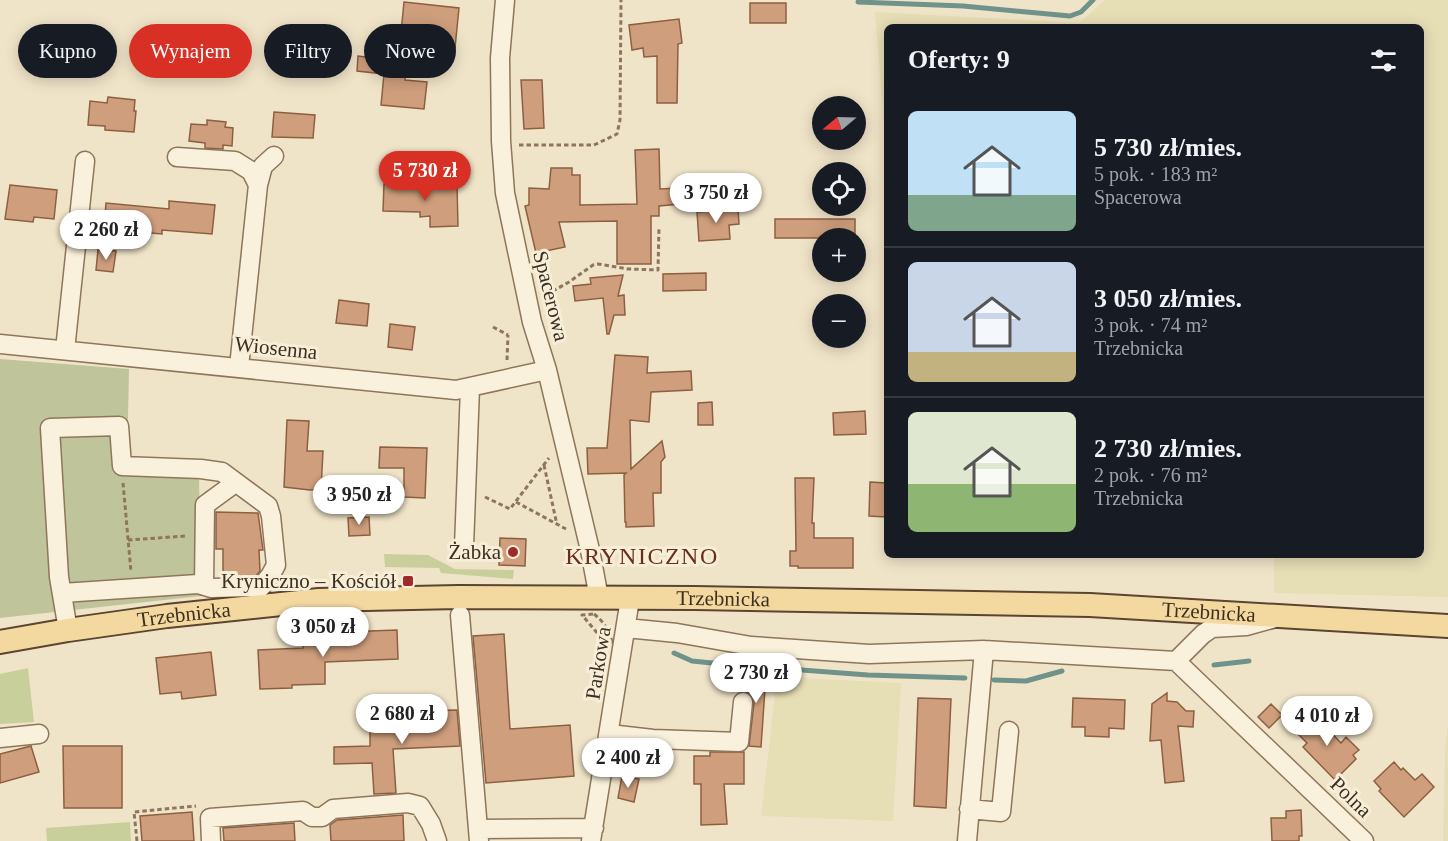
<!DOCTYPE html>
<html lang="pl">
<head>
<meta charset="utf-8">
<style>
  :root { --surface:#171b24; --page:#242831; --text:#f1f3f6; --muted:#9ea1a6; --line:#363941; --accent:#d93025 }
  body { margin:0; font-family:"Times New Roman",serif; background:var(--page); color:var(--text); height:100vh; display:flex; flex-direction:column; font-size:22px; white-space:nowrap }
  * { box-sizing:border-box; margin:0 }
  p { font-size:20px; color:var(--muted) }
  .icon { flex:none; width:33px; height:33px; fill:none; stroke:currentColor; stroke-width:2; stroke-linecap:round; stroke-linejoin:round }
  .map { position:relative; flex:1; overflow:hidden }
  .side { position:absolute; left:884px; top:24px; width:540px; height:534px; display:flex; flex-direction:column; background:var(--surface); border-radius:9px; box-shadow:0 3px 15px #0003 }
  .side>* { flex:none }
  .guide { position:absolute; left:18px; top:24px; width:570px; height:54px; display:flex; gap:12px }
  .needle { width:39px; rotate:251deg }
  .controls { position:absolute; left:812px; top:96px; display:grid; gap:12px }
  .controls a { display:grid; place-items:center; width:54px; height:54px; border-radius:50%; background:var(--surface); box-shadow:0 3px 15px #0003; font-size:30px }
  .price { position:absolute; translate:-50% -51px; padding:0 14px; border-radius:21px; background:#fff; color:#222; font-size:20px; line-height:39px; filter:drop-shadow(0 2px 3px #0008) }
  .price::after { content:''; position:absolute; left:50%; top:36px; width:18px; height:14px; margin-left:-9px; background:inherit; clip-path:polygon(0 0,100% 0,50% 100%) }
  .price.current { background:var(--accent); color:#fff }
  ul { padding:0; list-style:none }
  li { display:flex; align-items:center; gap:18px; height:150px; padding:0 24px }
  li+li { border-top:2px solid var(--line) }
  li span { display:grid; place-items:center; flex:none; width:168px; height:120px; border-radius:9px; color:#555 }
  li>.icon { margin-inline-start:auto }
  span .icon { width:72px; height:72px; fill:#fffc; stroke-width:1 }
  li b { font-size:26px }
  h2 { display:flex; justify-content:space-between; align-items:center; height:72px; padding:0 24px; font-size:26px }
  .tag { padding:0 21px; border-radius:27px; background:var(--surface); box-shadow:0 3px 15px #0003; font-size:21px; line-height:54px }
  .tag.current { background:var(--accent); color:#fff }
  .map>svg:first-child { display:block }
  .farmland { fill:#e6deb5 }
  .green { fill:#c9cf9b }
  .cemetery { fill:#bfc49a }
  .lines { fill:none; stroke-linecap:round; stroke-linejoin:round }
  .stream { stroke:#6f938a; stroke-width:5 }
  .building { fill:#cf9f7d; stroke:#8d5f41; stroke-width:1.5 }
  .minor-casing { stroke:#8d765c; stroke-width:21 }
  .major-casing { stroke:#5b4430; stroke-width:26 }
  .path { stroke:#8d765c; stroke-width:3; stroke-dasharray:4.5 3; stroke-linecap:butt }
  .minor { stroke:#faf1dc; stroke-width:18 }
  .major { stroke:#f3d9a0; stroke-width:22 }
  .poi-dot { fill:#9e2a2b; stroke:#f7eed8; stroke-width:2 }
  .labels { text-anchor:middle; stroke-width:6; stroke-linejoin:round; paint-order:stroke }
  .street-label { font-size:21px; fill:#3d2e20; stroke:#f7eed8 }
  .poi-label { font-size:21px; fill:#3d2e20; stroke:#f7eed8; text-anchor:end }
  .quarter-label { font-size:24px; letter-spacing:1.5px; fill:#6b2e1e; stroke:#f7eed8 }
</style>
</head>
<body>
<div class="map">
<svg width="1448" height="841" viewBox="0 0 1448 841">
  <rect width="100%" height="100%" fill="#f0e4c8"/>
  <path class="farmland" d="M1105 0H1448V597L1274 593V555H1420V27H886V149L875 12 1079 23Z
    M777 677 901 683 893 821 761 816Z
    M1448 722V841H1443L1445 753Z"/>
  <path class="green" d="M384 554 428 555 455 569 514 570 513 579 441 573 439 568 385 567Z
    M28 668 34 722 0 724V674Z
    M130 822 131 841H47L46 828Z"/>
  <path class="cemetery" d="M0 359 129 369 128 419 130 470 199 475 201 596 0 618Z"/>
  <g class="lines">
    <path class="stream" d="M858 2 963 6 1070 16 1081 12 1093 0
      M674 653 692 661 722 664 868 675 965 678
      M1214 665 1249 661
      M994 680 1026 681 1062 671"/>
  </g>
  <path class="building" d="M404 2 459 8 455 48 400 43Z
    M750 3H786V23H750Z
    M679 19 682 43 678 44 677 103H657V56L644 57 643 48 632 50 629 25Z
    M358 56 407 63 405 80 427 82 424 109 381 105 384 74 357 71Z
    M521 80H542L544 128 524 129Z
    M108 97 135 100 134 111H136L134 132 105 130V126L88 125 90 101 107 103Z
    M274 112 315 115 313 138 272 137Z
    M207 120 226 122 225 127 233 128 232 146 223 145V149L205 148V143L189 141 191 124 207 125Z
    M659 149 660 189 679 188 680 204 659 206V216H651V264H617V221L559 222 565 247 536 253 525 206 529 205V188L549 189 551 168H572V175H580V205L637 204 635 150Z
    M384 184 429 186V184H457L458 226 430 227V216L420 217V212L383 211Z
    M10 185 57 190 54 219 34 217 33 222 5 219Z
    M169 201 215 205 212 234 162 230V234L104 229 106 203 169 209Z
    M738 209 739 224 729 225 730 239 699 241 697 212Z
    M775 219H855V238H775Z
    M98 250 116 251 113 272 96 270Z
    M706 273V290L663 291V274Z
    M623 275 618 296 624 295 625 315H614L609 334H607L603 298 575 301 573 286 591 284 590 278Z
    M339 300 369 304 367 326 336 323Z
    M390 324 415 327 412 350 388 347Z
    M615 355 648 357 647 373 691 371 692 390 651 392 649 422 630 420 631 469 662 441 665 457 661 462V493H653L654 526 626 527V522H625L624 475 626 473 588 474 587 448H607Z
    M712 402 713 425H698V403Z
    M865 411 866 434 834 435 833 413Z
    M287 420 309 421 307 451H323L321 489 310 490 284 487Z
    M380 447 427 448 425 498 404 497V468H379Z
    M795 478H814L812 523H814V538H853V568H798V566H790V551H796Z
    M870 482 886 483V517L869 516Z
    M216 512 258 513 263 550H259L260 571 256 576 223 577V549H216Z
    M369 517 370 535 349 536 348 518Z
    M500 538 526 539 525 566 499 565Z
    M397 630 398 659 325 662V684L292 685V688L260 689 258 650 303 648V639H342V632Z
    M504 634 510 729 570 725 574 776 486 783 473 636Z
    M211 652 216 695 182 699 181 692 160 694 156 658Z
    M744 672 766 674 761 747 749 746 754 703 750 693 743 691Z
    M1167 693V701L1177 702 1186 711H1194L1193 727 1178 726 1184 781 1165 783 1161 740 1150 741 1152 704Z
    M918 698 951 699 946 808 914 806Z
    M1073 698 1125 700 1124 729 1109 728V737L1085 736V727H1072Z
    M1271 704 1282 715 1269 728 1258 717Z
    M457 710 460 746 393 749 396 793 374 794 372 763 334 764V747L370 746V732L411 729 410 711Z
    M1309 714 1323 728 1325 726 1341 743 1346 737 1359 750 1353 755 1356 759 1335 780 1303 747 1307 743 1294 730Z
    M31 746 39 772 0 783V754Z
    M63 746H122V808H64Z
    M710 752H744V784H724L727 824 701 825V784H694V756H710Z
    M1394 762 1401 770 1403 768 1415 780 1422 774 1434 787 1404 817 1379 791 1381 789 1374 781Z
    M622 776 639 779 634 802 618 798Z
    M1301 810 1302 836H1299V841H1272L1271 818H1286V811Z
    M192 812 194 841H142L140 816Z
    M403 815 404 841H331L330 825 337 820Z
    M294 823 295 841H224L223 828Z"/>
  <g class="lines">
    <defs>
      <path id="minor" d="M505 0 500 58 501 141 505 193 532 322 547 370 590 550 599 598
        M177 157 235 161 251 171 258 185
        M0 344 456 390 547 370
        M65 350 85 161
        M239 367 258 185 263 166 274 156
        M464 547 470 387
        M204 586 205 505 235 483
        M62 593 198 584 211 588 261 587 270 576 276 565 271 516 268 506 222 472 201 469 122 466 119 426 50 428 59 577 68 630
        M460 615 479 841
        M626 628 677 633 751 646 869 654 984 650 1176 661 1203 634 1212 628 1246 626 1272 619
        M1176 661 1364 841
        M609 734 653 739 739 742 743 702
        M0 738 39 734
        M969 809 1001 812 1009 731
        M478 829 594 828
        M211 841 210 818 303 811 312 817H322L333 809 408 803 420 806 431 824 437 841
        M591 841 630 599
        M967 841 984 650"/>
      <g id="major">
        <path id="s1" d="M0 642 68 630 167 616 319 600 458 597 695 598 1090 605 1448 626"/>
      </g>
    </defs>
    <use href="#minor" class="minor-casing"/>
    <use href="#major" class="major-casing"/>
    <path class="path" d="M519 145H594L617 134 620 120 621 0
      M546 295 569 282 593 265 598 264 628 269 658 270 659 227
      M493 327 508 335
      M507 360 508 335
      M544 465 557 525
      M123 483 131 572
      M485 497 510 509 549 458
      M516 502 566 529
      M128 540 186 536
      M594 614C604 622 608 629 612 642L604 641 582 615Z
      M137 841 134 812 196 806"/>
    <use href="#minor" class="minor"/>
    <use href="#major" class="major"/>
  </g>
  <g class="poi-dot">
    <circle cx="513" cy="552" r="6"/>
    <rect x="402" y="575" width="12" height="12" rx="3"/>
  </g>
  <g class="labels">
    <g class="street-label">
      <text transform="translate(551 296) rotate(76)" y="7">Spacerowa</text>
      <text transform="translate(276 348) rotate(6)" y="7">Wiosenna</text>
      <text dy="7" stroke="none"><textPath href="#s1" startOffset="726">Trzebnicka</textPath></text>
      <text dy="7" stroke="none"><textPath href="#s1" startOffset="1212">Trzebnicka</textPath></text>
      <text dy="7" stroke="none"><textPath href="#s1" startOffset="186">Trzebnicka</textPath></text>
      <text transform="translate(598 663) rotate(-81)" y="7">Parkowa</text>
      <text transform="translate(1351 797) rotate(44)" y="7">Polna</text>
    </g>
    <g class="poi-label">
      <text x="501" y="559">Żabka</text>
      <text x="396" y="588">Kryniczno – Kościół</text>
    </g>
    <g class="quarter-label">
      <text x="642" y="564">KRYNICZNO</text>
    </g>
  </g>
</svg>
<div class="controls">
<a><svg class="needle" viewBox="-14 -14 28 28"><path d="M0-13l5 13h-10z" fill="#e53935"/><path d="M0 13l5-13h-10z" fill="#9ea1a6"/></svg></a>
<a><svg class="icon" aria-label="locate" viewBox="0 0 24 24"><circle cx="12" cy="12" r="6"/><path d="M12 2v4M12 18v4M2 12h4M18 12h4"/></svg></a>
<a>+</a>
<a>−</a>
</div>
<b class="price current" style="left:425px;top:202px">5 730 zł</b>
<b class="price" style="left:716px;top:224px">3 750 zł</b>
<b class="price" style="left:106px;top:261px">2 260 zł</b>
<b class="price" style="left:359px;top:526px">3 950 zł</b>
<b class="price" style="left:323px;top:658px">3 050 zł</b>
<b class="price" style="left:756px;top:704px">2 730 zł</b>
<b class="price" style="left:402px;top:745px">2 680 zł</b>
<b class="price" style="left:1327px;top:747px">4 010 zł</b>
<b class="price" style="left:628px;top:789px">2 400 zł</b>
<div class="guide">
<a class="tag">Kupno</a>
<a class="tag current">Wynajem</a>
<a class="tag">Filtry</a>
<a class="tag">Nowe</a>
</div>
<section class="side">
<h2>Oferty: 9<svg class="icon" aria-label="filters" viewBox="0 0 24 24"><path d="M4 7h16M4 17h16"/><circle cx="9" cy="7" r="2"/><circle cx="15" cy="17" r="2"/></svg></h2>
<ul>
<li><span style="background:linear-gradient(#bfe0f5 70%,#7fa58c 0)"><svg class="icon" aria-label="home" viewBox="0 0 24 24"><path d="M3 11l9-7 9 7M6 9v11h12V9"/></svg></span><div><b>5 730 zł/mies.</b><p>5 pok. · 183 m²</p><p>Spacerowa</p></div></li>
<li><span style="background:linear-gradient(#c9d6e8 75%,#c2b280 0)"><svg class="icon" aria-label="home" viewBox="0 0 24 24"><path d="M3 11l9-7 9 7M6 9v11h12V9"/></svg></span><div><b>3 050 zł/mies.</b><p>3 pok. · 74 m²</p><p>Trzebnicka</p></div></li>
<li><span style="background:linear-gradient(#dfe7d0 60%,#8fb573 0)"><svg class="icon" aria-label="home" viewBox="0 0 24 24"><path d="M3 11l9-7 9 7M6 9v11h12V9"/></svg></span><div><b>2 730 zł/mies.</b><p>2 pok. · 76 m²</p><p>Trzebnicka</p></div></li>
</ul>
</section>
</div>
</body>
</html>
